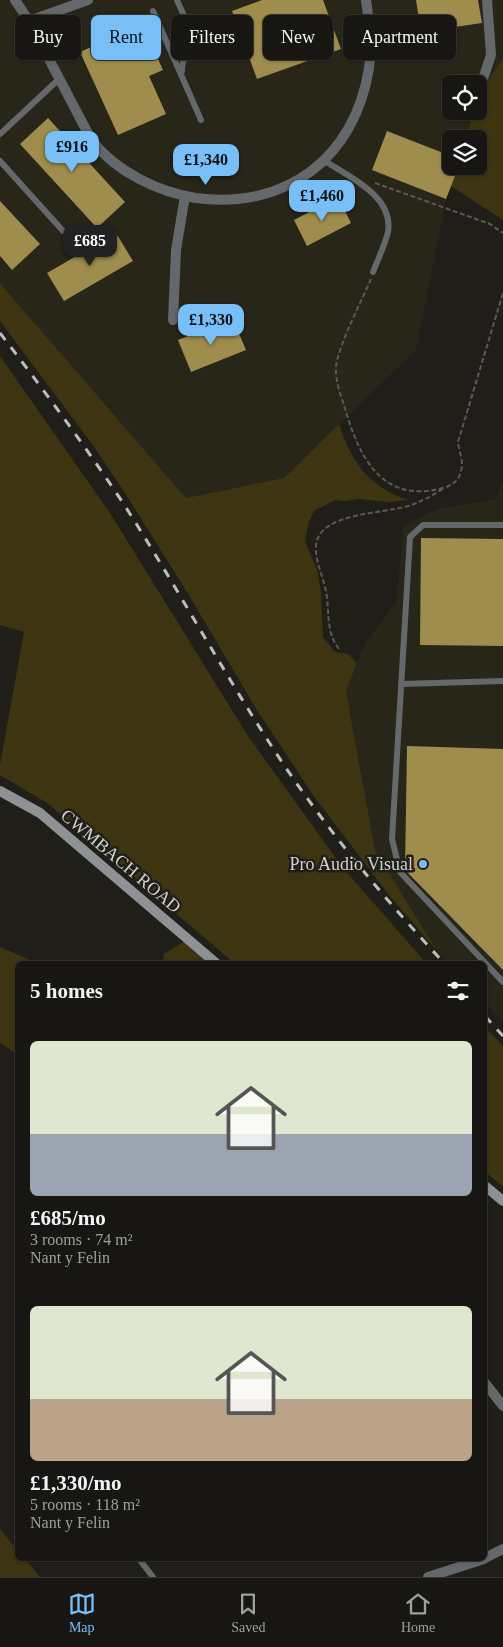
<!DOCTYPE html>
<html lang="en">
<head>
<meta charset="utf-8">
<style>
  :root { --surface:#181613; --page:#211f1c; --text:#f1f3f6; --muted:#9f9fa0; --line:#363533; --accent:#78bff8 }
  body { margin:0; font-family:Georgia,serif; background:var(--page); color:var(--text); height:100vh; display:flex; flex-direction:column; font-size:19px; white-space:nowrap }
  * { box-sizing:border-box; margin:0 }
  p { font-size:16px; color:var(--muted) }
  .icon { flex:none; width:28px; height:28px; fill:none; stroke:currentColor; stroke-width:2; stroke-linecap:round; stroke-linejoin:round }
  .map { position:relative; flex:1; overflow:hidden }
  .details { position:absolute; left:15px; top:961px; width:472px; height:600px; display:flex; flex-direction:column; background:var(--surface); border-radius:8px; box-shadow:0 1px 4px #0004,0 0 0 1px var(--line) }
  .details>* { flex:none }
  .banner { position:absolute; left:15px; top:15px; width:474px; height:45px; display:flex; gap:10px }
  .buttons { position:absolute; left:442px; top:75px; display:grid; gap:10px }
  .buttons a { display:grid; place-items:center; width:45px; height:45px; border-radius:8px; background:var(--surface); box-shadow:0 1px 4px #0004,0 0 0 1px var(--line); font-size:25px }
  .price { position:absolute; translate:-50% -42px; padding:0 11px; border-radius:10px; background:var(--accent); color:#111; font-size:16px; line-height:32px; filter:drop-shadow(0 1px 2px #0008) }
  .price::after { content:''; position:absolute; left:50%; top:30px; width:15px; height:11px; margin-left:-8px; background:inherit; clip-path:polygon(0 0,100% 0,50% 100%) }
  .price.active { background:#222; color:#fff }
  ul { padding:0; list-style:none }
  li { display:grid; align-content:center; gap:10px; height:265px; padding:0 15px }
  li span { display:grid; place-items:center; height:155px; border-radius:8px; color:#555 }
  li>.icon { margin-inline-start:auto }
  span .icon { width:90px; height:90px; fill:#fffc; stroke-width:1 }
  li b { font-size:21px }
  h2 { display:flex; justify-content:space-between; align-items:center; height:60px; padding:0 15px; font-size:21px }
  .tag { padding:0 18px; border-radius:8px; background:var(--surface); box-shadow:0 1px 4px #0004,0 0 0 1px var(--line); font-size:18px; line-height:45px }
  .tag.active { background:var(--accent); color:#111 }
  .dock { display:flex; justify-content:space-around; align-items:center; height:70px; border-top:1px solid var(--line); background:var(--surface); font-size:14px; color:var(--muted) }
  .dock a { display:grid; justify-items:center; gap:2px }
  .dock .active { color:var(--accent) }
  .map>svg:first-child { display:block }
  .built { fill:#282519 }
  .green { fill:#3d3511 }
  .building { fill:#9e8d4c }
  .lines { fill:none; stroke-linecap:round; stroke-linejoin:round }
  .path { stroke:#5b5955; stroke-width:2; stroke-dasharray:5 2.5; stroke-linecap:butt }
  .service { stroke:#65686a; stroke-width:6 }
  .minor { stroke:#65686a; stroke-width:10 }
  .secondary { stroke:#8e9295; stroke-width:10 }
  .rail { stroke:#bebdba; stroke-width:3; stroke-dasharray:9 9; stroke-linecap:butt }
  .poi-dot { fill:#78bff8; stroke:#201e19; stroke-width:2 }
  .labels { text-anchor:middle; stroke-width:5; stroke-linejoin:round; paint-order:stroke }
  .street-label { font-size:18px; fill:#d2d1ce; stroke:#201e19 }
  .poi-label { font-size:18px; fill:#d2d1ce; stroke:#201e19; text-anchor:end }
</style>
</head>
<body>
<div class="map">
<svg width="503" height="1577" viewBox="0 0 503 1577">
  <rect width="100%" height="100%" fill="#201e19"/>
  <path class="built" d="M0 0H503V59L490 79 479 102V84H451V111H474L466 139H451V166H459L446 199 416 350 284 478 186 498 0 283Z
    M503 481V1022L485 1003V964H449L437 951 375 850 346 691 365 643 397 601 403 526 440 508 496 499Z"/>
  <path class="green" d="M503 59V220L451 186 459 166H479V139H466L474 111H479C479 93 492 73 503 59Z
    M0 283 186 498 284 478 339 424C351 462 369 487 408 500L389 502 358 499 345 501 335 500 314 511 308 524 305 542 317 569 321 593 323 637 335 652 348 654 357 663 346 691 375 850 437 951 389 895 315 798 255 707 187 592 125 493 92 444 0 321Z
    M0 356 110 513 248 736 343 868 427 964H235L47 803 0 775V765L24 632 0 625Z
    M185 941 211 964H162L164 954Z
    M0 947 30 960 34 964H18L17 1054 0 1043Z
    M485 1027 503 1046V1186L485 1172Z
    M0 1529 17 1550 18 1559H25L40 1577H0Z"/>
  <path class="building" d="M262 0H323L341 49 257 79 232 11Z
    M416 0H478L482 23 421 32Z
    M142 24 163 70 149 76 166 114 118 135 80 52Z
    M48 118 125 202 97 228 20 144Z
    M387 131 451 156V166H459L446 199 372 170Z
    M338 197 351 223 307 246 294 220Z
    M0 201 40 244 12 270 0 256Z
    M116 233 133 261 64 301 47 273Z
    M228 320 233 333 238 331 246 350 191 372 178 340Z
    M421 538 503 539V646L420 645Z
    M407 746 503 749V970L405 870Z"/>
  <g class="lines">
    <path class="path" d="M375 183 490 224 503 233
      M371 279C362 300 338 346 336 367 335 382 342 398 346 412 360 458 382 502 439 489 449 487 459 482 461 471 464 461 459 451 458 442L503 293
      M339 649C325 631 330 612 326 591 323 576 315 561 316 546 318 512 384 514 408 506 421 502 431 496 443 489"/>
    <path class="service" d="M177 0C182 13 194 31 190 45 187 55 181 61 182 71
      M153 11 201 120
      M0 134 59 79
      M0 161 63 231
      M325 161C349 177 394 196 388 232 385 245 378 259 373 272
      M503 525H423L410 537 392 839 400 872 503 982
      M401 684 503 681
      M139 1559 153 1577"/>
    <path class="minor" d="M15 0 29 21 92 141C117 172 158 192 196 198 286 210 355 158 369 68 372 46 369 22 366 0
      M29 21 88 0
      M480 88 491 55 487 0
      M173 320 176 250 185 196
      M485 1383 503 1406
      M485 1558 503 1549
      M428 1577 484 1559"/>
    <path class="secondary" d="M0 791 40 813 217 964
      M485 1186 503 1201"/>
    <path class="rail" d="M0 333C43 389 86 447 125 506 180 592 229 683 286 768 333 837 388 903 445 964
      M485 1016 503 1036"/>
  </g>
  <circle class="poi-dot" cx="423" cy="864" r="5"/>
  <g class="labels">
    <g class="street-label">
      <text transform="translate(121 861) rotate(40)" y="6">CWMBACH ROAD</text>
    </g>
    <g class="poi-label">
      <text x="413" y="870">Pro Audio Visual</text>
    </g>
  </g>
</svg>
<div class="buttons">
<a><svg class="icon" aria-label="locate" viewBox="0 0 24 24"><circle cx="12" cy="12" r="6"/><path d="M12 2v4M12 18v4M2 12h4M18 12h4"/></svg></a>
<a><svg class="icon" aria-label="layers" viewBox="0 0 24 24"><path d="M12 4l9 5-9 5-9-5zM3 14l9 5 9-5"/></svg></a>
</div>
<b class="price" style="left:72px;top:173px">£916</b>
<b class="price" style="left:206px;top:186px">£1,340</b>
<b class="price" style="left:322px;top:222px">£1,460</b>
<b class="price active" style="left:90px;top:267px">£685</b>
<b class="price" style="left:211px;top:346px">£1,330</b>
<div class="banner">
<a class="tag">Buy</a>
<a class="tag active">Rent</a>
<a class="tag">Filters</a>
<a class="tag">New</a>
<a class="tag">Apartment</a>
</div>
<section class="details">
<h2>5 homes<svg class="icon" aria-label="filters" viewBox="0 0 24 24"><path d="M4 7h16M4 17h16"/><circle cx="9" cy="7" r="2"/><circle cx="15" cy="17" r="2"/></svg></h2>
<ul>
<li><span style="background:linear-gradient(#dfe7d0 60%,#9aa5b1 0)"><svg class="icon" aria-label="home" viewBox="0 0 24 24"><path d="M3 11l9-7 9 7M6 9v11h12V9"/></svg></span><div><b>£685/mo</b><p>3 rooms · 74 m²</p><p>Nant y Felin</p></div></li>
<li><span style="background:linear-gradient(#dfe7d0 60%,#b9a48a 0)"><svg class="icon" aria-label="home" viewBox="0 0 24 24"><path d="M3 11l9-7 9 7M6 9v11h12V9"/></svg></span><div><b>£1,330/mo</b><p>5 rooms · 118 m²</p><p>Nant y Felin</p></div></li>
</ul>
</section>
</div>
<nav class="dock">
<a class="active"><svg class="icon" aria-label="map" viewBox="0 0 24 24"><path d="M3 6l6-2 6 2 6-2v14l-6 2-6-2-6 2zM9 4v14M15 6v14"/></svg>Map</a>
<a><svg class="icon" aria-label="saved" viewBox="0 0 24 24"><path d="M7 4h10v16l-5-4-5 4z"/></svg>Saved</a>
<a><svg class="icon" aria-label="home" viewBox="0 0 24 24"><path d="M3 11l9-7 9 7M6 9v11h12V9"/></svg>Home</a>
</nav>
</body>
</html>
